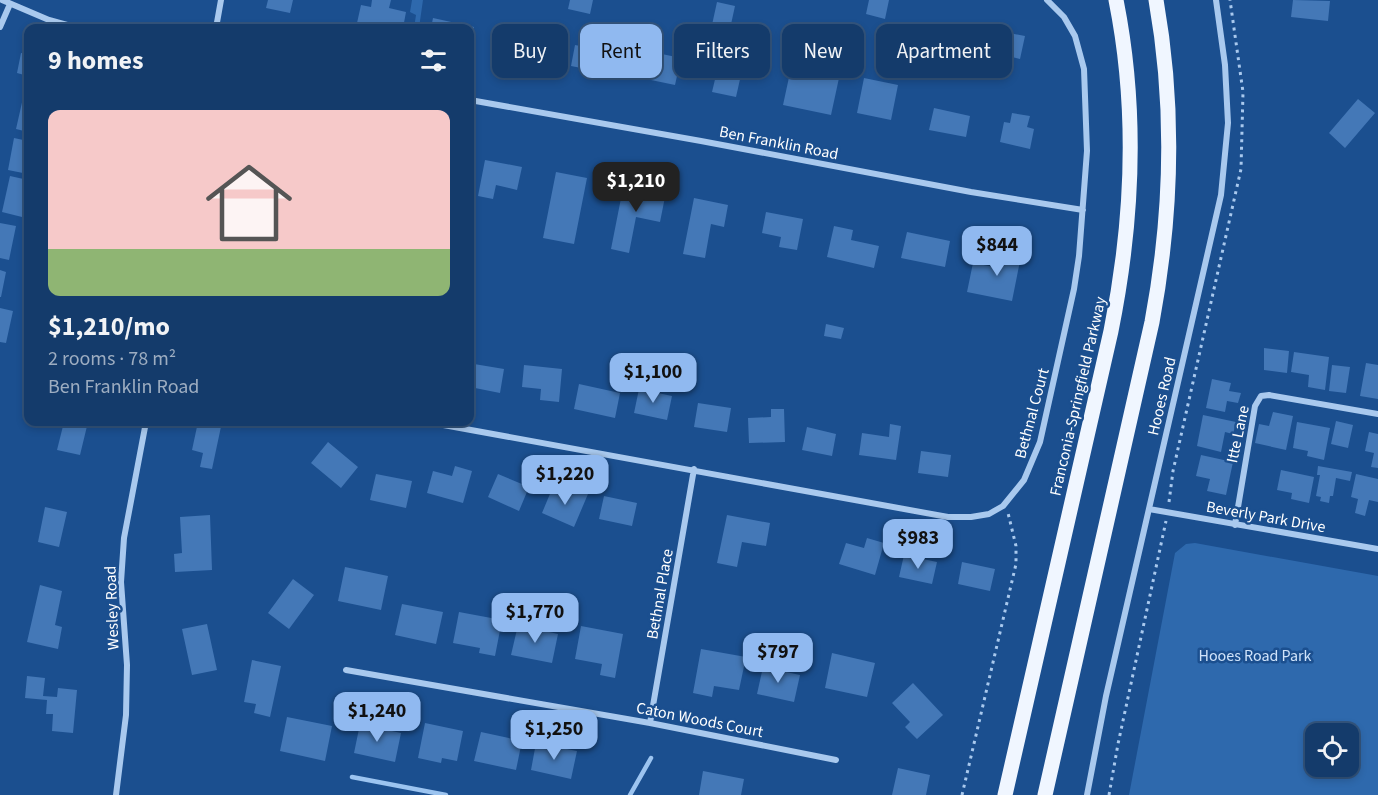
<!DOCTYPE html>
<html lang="en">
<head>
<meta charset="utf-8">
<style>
  :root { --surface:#143b6b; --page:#214673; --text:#f1f3f6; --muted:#9dadc1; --line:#33557e; --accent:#90b9f0 }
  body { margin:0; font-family:"Source Sans 3",sans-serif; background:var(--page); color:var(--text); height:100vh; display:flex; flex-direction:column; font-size:22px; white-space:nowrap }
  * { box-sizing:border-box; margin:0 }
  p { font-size:20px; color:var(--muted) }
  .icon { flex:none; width:33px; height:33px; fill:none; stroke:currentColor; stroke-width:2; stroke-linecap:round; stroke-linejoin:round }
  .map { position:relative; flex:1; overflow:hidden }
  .drawer { position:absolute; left:24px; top:24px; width:450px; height:402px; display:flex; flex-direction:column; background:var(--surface); border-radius:12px; box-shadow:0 3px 9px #0003,0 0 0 2px var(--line) }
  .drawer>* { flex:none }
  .hud { position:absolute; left:492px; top:24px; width:570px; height:54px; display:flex; gap:12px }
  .controls { position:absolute; left:1305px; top:723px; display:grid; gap:12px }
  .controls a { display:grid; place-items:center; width:54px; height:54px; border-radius:12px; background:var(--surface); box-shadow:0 3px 9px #0003,0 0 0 2px var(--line); font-size:30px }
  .price { position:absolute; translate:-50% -51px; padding:0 14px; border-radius:12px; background:var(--accent); color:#111; font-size:20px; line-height:39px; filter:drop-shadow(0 2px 3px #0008) }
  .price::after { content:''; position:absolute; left:50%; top:36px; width:18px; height:14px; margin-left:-9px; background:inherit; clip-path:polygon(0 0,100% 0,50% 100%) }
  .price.on { background:#222; color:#fff }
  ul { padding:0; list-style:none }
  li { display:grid; align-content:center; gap:12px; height:318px; padding:0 24px }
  li span { display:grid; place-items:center; height:186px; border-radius:12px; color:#555 }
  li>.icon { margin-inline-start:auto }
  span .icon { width:108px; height:108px; fill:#fffc; stroke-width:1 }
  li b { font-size:26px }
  h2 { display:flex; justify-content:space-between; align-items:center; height:72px; padding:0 24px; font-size:26px }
  .chip { padding:0 21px; border-radius:12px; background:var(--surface); box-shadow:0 3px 9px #0003,0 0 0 2px var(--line); font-size:21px; line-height:54px }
  .chip.on { background:var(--accent); color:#111 }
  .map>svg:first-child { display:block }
  .green { fill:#2e69ad; fill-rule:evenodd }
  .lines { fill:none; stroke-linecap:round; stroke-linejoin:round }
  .stream { stroke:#9cc4f0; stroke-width:4.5 }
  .building { fill:#4478b7 }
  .path { stroke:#a9c9ee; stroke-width:3; stroke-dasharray:3 4.5; stroke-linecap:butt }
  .minor { stroke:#a9c9ee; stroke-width:6 }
  .primary { stroke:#f0f6ff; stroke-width:15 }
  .labels { text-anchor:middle; stroke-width:5; stroke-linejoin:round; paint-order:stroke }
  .street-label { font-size:16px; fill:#fff; stroke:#1b4f8f }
  .park-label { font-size:16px; fill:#cfe3fa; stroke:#1b4f8f }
</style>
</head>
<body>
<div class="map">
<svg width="1378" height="795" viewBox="0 0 1378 795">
  <rect width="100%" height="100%" fill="#1b4f8f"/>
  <path class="green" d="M412 0H423L419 28H414L416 15 410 12Z
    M1195 543 1378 576V795H1129L1175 553 1186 544ZM1316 734H1348V766H1316Z"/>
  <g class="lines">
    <path class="stream" d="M352 777 446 795
      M630 795 651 758"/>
  </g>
  <path class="building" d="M268 0H293L290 13 266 8Z
    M372 0H391L389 8 406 12 403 28H379L357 23 361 5 371 7Z
    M570 0H593L590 14 568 9Z
    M869 0H889L885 19 866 14Z
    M1293 0 1330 1 1328 21 1291 17Z
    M717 2 735 6 728 38 710 34Z
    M433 18 474 27 471 42 470 28H431Z
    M525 24 542 28 536 61 500 53 504 33 522 36Z
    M1004 32 1025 36 1020 59 1000 54Z
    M575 45 611 52 607 73 571 66Z
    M21 53 28 54V76L17 73Z
    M657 53 681 58 675 85 651 80Z
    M728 63 743 66 736 97 712 92 717 71 725 73Z
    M791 68 839 78 831 115 783 105Z
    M864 78 898 85 891 120 857 113Z
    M23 98 28 99V132L16 129Z
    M1358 99 1375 113 1345 148 1329 133Z
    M934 108 970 116 966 137 929 130Z
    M1012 113 1030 116 1027 127 1034 129 1030 149 1000 142 1004 122 1010 123Z
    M14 138 28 141V174L8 170Z
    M485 160 522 167 517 190 496 185 493 199 478 196Z
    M556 172 587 178 574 244 543 238Z
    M10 176 28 180 22 217 2 212Z
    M624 183 666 192 660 222 636 217 629 253 611 249Z
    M694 198 728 205 724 227 711 224 705 258 683 254Z
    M766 212 803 219 797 250 779 247 781 237 762 233Z
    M0 223 16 226 9 260 0 258Z
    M834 226 853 230 851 240 879 246 874 268 827 257Z
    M907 232 950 241 945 267 901 258Z
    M1003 247 1022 251 1012 301 967 292 973 263 999 268Z
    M0 270 6 272 1 297H0Z
    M0 308 13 311 6 343 0 342Z
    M826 324 844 328 841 339 824 336Z
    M1264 348 1289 351 1287 373 1264 370Z
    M1294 352 1329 357 1325 390 1308 387 1309 375 1291 372Z
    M1366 363 1378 365V399L1360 396Z
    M474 364 504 369 500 393 470 387Z
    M524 365 562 369 559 402 540 400 541 389 522 387Z
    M1332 365 1350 367 1346 393 1329 391Z
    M1212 379 1231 383 1229 391 1241 393 1238 403 1227 401 1225 412 1206 408Z
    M579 384 620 393 615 418 574 409Z
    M639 389 672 396 667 420 634 413Z
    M698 403 731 408 727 432 694 427Z
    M771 409H784L785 442 749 443 748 418 771 417Z
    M1273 412 1293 416 1286 450 1255 443 1259 424 1269 426Z
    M1203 415 1236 422 1233 434 1225 432 1221 452 1197 446Z
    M1336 421 1353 425 1348 448 1331 444Z
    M64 422H88L80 455 57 450Z
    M198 422H222L212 469 200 467 203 453 192 450Z
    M1297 422 1330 428 1324 460 1307 456 1308 451 1293 448Z
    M890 424 901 426 896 460 859 455 862 433 889 437Z
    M807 427 836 434 832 456 802 450Z
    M1369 432 1378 434V468L1371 467 1374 453 1365 451Z
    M328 442 358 467 341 488 311 463Z
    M921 451 951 455 948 477 918 473Z
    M1201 455 1233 462 1226 495 1207 491 1210 479 1196 476Z
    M455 466 472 471 463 503 427 493 433 471 452 476Z
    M1318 466 1352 472 1350 481 1336 478 1333 496H1330L1329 503 1320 501 1321 497 1316 496 1320 475H1317Z
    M1281 470 1314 477 1309 503 1291 499 1292 493 1277 490Z
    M376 474 412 481 406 508 370 500Z
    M498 474 529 487 519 511 488 497Z
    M1356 474 1378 479V502L1369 500 1365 516 1355 513 1358 499 1351 497Z
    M571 487 588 494 574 527 542 513 552 489 568 496Z
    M604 496 637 503 632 526 599 519Z
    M45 507 67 512 59 547 38 542Z
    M210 515 212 570 175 572 174 554 182 553 180 517Z
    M727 515 770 523 766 546 742 542 737 567 717 563Z
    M867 538 884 543 875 575 839 564 846 543 864 548Z
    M904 555 937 562 932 584 899 577Z
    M962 562 995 569 990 591 958 584Z
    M345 567 388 576 381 610 338 601Z
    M293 579 314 595 289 629 268 613Z
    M40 585 62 591 55 625 62 627 58 649 27 642Z
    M402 604 443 612 436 644 395 635Z
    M459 612 502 620 495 656 479 653 480 648 453 643Z
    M207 624 217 670 192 675 182 629Z
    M518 625 558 634 552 663 511 655Z
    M581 626 623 634 615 678 600 675 602 664 575 659Z
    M701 649 746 657 739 690 714 686 712 697 693 693Z
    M832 653 875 663 867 697 825 688Z
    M252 660 281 666 270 717 254 713 256 704 244 702Z
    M763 667 800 675 794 702 757 694Z
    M27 676 45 678 43 696 57 697 58 688 77 690 73 733 52 731 53 714H46L47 700 25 698Z
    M913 683 943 715 917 739 905 727 910 722 892 703Z
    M287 717 332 726 325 761 280 751Z
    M425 723 463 731 457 761 442 758 441 763 418 758Z
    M360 724 401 733 395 762 354 753Z
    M481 732 522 741 516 770 474 761Z
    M536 743 577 751 571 779 531 770Z
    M898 768 930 775 926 795H892Z
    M703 771 744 779 741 795H699Z"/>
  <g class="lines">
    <path class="path" d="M1169 502 1173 471 1241 169 1243 92 1230 0
      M962 795 1016 564V546L1008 513
      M1109 795 1118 744 1166 521"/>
    <path class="minor" d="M2 0 49 20 78 28
      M0 27 10 4
      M216 28 221 0
      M470 100 701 141 971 192 1083 210
      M427 422 948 517H971L989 514 1003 506 1024 480 1040 442 1074 289 1079 256 1087 151 1084 69 1075 36 1064 17 1047 0
      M1149 509 1378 549
      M1235 525 1255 406 1261 396 1269 395 1378 414
      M346 670 650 723 836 760
      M650 723 694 469
      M116 795 126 715 127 665 121 582 124 538 146 422
      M1087 795 1106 696 1221 195 1228 123 1225 65 1216 0"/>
    <path class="primary" d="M1005 795 1111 331C1133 222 1138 110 1116 0
      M1045 795 1152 322C1172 215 1175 107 1156 0"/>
  </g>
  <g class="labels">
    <g class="street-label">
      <text transform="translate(779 142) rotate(11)" y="6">Ben Franklin Road</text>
      <text transform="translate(1077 396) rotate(-77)" y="6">Franconia-Springfield Parkway</text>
      <text transform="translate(1161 396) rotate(-77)" y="6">Hooes Road</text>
      <text transform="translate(1031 413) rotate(-75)" y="6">Bethnal Court</text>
      <text transform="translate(1237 434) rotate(-78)" y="6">Itte Lane</text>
      <text transform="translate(1266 516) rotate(10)" y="6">Beverly Park Drive</text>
      <text transform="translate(659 594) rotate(-80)" y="6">Bethnal Place</text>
      <text transform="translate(111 608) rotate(-92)" y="6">Wesley Road</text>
      <text transform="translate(700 719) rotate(11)" y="6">Caton Woods Court</text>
    </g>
    <g class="park-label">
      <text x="1255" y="661">Hooes Road Park</text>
    </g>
  </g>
</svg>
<div class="controls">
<a><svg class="icon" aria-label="locate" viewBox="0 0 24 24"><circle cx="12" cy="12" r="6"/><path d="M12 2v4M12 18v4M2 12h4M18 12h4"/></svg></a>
</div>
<b class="price on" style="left:636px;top:213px">$1,210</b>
<b class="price" style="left:997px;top:277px">$844</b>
<b class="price" style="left:653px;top:404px">$1,100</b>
<b class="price" style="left:565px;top:506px">$1,220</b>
<b class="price" style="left:918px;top:570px">$983</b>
<b class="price" style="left:535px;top:644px">$1,770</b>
<b class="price" style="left:778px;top:684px">$797</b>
<b class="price" style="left:377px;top:743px">$1,240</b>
<b class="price" style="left:554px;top:761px">$1,250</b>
<div class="hud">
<a class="chip">Buy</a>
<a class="chip on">Rent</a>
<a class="chip">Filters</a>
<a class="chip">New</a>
<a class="chip">Apartment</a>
</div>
<section class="drawer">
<h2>9 homes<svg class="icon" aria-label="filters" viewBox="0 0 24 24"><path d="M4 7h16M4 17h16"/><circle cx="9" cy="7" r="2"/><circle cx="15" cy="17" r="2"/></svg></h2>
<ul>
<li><span style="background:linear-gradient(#f6c9c9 75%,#8fb573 0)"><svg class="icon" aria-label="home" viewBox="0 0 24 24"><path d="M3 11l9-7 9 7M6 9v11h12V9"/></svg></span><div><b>$1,210/mo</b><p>2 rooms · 78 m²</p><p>Ben Franklin Road</p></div></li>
</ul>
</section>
</div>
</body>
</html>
